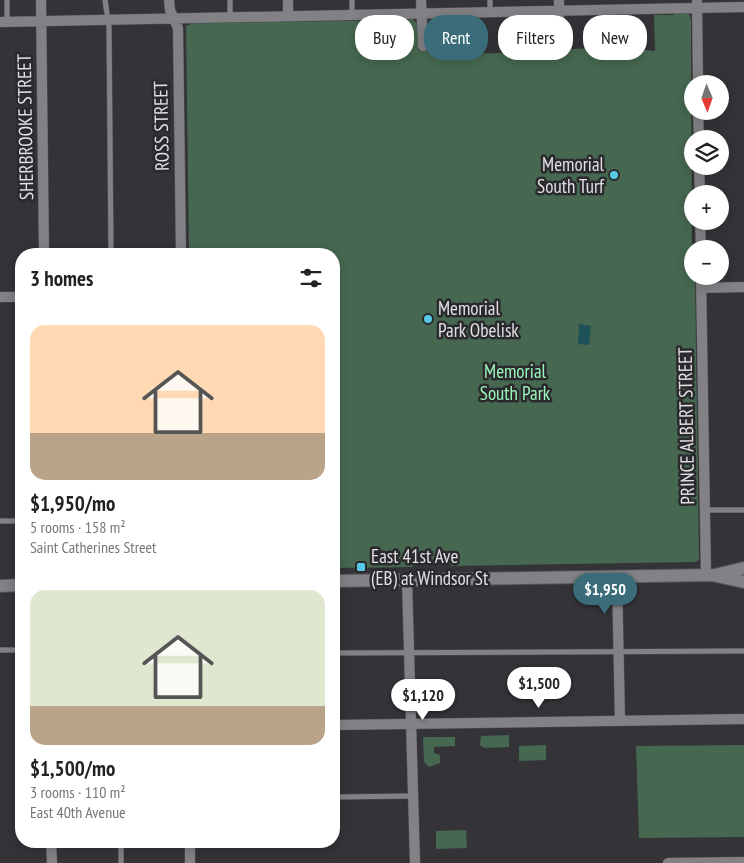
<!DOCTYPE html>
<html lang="en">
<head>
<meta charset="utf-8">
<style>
  :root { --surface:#fff; --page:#f2f2f2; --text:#222; --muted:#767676; --accent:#3a6d79 }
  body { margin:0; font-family:"PT Sans Narrow",sans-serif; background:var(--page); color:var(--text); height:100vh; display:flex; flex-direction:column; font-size:19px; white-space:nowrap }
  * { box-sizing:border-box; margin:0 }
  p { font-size:16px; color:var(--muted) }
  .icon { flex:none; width:28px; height:28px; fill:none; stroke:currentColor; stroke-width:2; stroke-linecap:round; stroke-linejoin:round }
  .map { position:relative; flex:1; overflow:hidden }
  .drawer { position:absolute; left:15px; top:248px; width:325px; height:600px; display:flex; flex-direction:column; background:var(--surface); border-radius:20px; box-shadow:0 2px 12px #0003 }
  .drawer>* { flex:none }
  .hud { position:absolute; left:355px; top:15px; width:314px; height:45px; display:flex; gap:10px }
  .needle { width:32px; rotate:178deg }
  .tools { position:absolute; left:684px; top:75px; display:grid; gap:10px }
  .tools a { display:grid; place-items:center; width:45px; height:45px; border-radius:50%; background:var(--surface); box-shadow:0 2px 12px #0003; font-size:25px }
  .price { position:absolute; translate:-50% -42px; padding:0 11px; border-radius:18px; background:#fff; color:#222; font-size:16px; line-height:32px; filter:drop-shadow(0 1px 2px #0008) }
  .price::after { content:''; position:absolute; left:50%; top:30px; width:15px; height:11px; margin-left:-8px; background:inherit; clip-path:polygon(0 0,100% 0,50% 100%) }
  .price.on { background:var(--accent); color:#fff }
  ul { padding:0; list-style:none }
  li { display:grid; align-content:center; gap:10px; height:265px; padding:0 15px }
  li span { display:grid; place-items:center; height:155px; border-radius:15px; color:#555 }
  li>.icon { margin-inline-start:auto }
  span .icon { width:90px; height:90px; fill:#fffc; stroke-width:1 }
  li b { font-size:21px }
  h2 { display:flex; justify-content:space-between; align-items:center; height:60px; padding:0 15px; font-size:21px }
  .tag { padding:0 18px; border-radius:20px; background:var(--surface); box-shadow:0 2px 12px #0003; font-size:18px; line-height:45px }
  .tag.on { background:var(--accent); color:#fff }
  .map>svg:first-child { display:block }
  .green { fill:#466850 }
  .water { fill:#1e5158 }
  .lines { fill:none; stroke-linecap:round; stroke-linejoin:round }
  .lane-casing { stroke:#525256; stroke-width:6 }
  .street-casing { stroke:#525256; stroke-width:11 }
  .secondary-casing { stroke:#525256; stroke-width:14 }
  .lane { stroke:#828186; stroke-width:5 }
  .street { stroke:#828186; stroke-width:10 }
  .secondary { stroke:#828186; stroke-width:12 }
  .poi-dot { fill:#57c9e3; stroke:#2a292d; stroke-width:2 }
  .labels { text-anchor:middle; stroke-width:5; stroke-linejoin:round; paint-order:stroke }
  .street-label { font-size:19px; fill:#e1e0e3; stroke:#2a292d }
  .poi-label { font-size:19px; fill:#e1e0e3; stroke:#2a292d; text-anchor:start }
  .park-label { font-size:19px; fill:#9bf6b9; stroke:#2a292d }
</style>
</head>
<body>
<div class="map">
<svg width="744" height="863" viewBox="0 0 744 863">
  <rect width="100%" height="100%" fill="#343338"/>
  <path class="green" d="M676 12 689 14 691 20 692 276H695L699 560 695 562 452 566 445 560 420 561 412 567 334 568V254H189L186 26 193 23 407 20 411 18 418 24V50H429V22L435 19 449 18 450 54 503 53 509 50C524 52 536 54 552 50L619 47 655 51 654 15H673Z
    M509 735V747L484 748 480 745 481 736Z
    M423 737H455V746L434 747V753L440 755V763L429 767 424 762Z
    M546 745V760L519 761V746Z
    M744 745V837L639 838 636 746Z
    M466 830 467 848 436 849V831Z"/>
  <path class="water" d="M579 324 591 326 589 345 578 344Z"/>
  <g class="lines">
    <defs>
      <path id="lane" d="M7 0V22
        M105 0 109 27 111 254
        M230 0V17
        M352 0V14
        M490 0V12
        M705 510H744
        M0 521H21
        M0 650H21
        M334 653 744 651
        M334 797 413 796
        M121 841V863"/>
      <path id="street" d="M41 0 44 254
        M169 0 170 10 178 28 181 254
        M288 0V16
        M421 0 423 46
        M559 0V47
        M697 0 698 84
        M0 22 744 7
        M698 111 699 139
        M699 166 700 194
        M700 221 701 249
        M701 276 706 576
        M701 288 744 287
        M0 297H21
        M617 577 620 721
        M407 580 415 863
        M334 725 744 719
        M51 841 52 863
        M190 841V863
        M668 863 744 862"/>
      <path id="secondary" d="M716 576 744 582
        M334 581 714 575 744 568
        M0 586 21 585"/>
    </defs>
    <use href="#lane" class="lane-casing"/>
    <use href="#street" class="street-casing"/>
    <use href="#secondary" class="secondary-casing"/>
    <use href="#lane" class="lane"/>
    <use href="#street" class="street"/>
    <use href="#secondary" class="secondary"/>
  </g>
  <g class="poi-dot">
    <circle cx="614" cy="175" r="5"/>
    <circle cx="428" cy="319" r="5"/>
    <rect x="356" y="562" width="10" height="10" rx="2.5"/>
  </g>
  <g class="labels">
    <g class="street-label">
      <text transform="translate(161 126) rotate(-91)" y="7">ROSS STREET</text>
      <text transform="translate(25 127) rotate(-91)" y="7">SHERBROOKE STREET</text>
      <text transform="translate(686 426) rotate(-91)" y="7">PRINCE ALBERT STREET</text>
    </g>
    <g class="poi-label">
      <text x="604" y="171" text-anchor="end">Memorial<tspan x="604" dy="22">South Turf</tspan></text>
      <text x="438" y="315">Memorial<tspan x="438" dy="22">Park Obelisk</tspan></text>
      <text x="371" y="563">East 41st Ave<tspan x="371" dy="22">(EB) at Windsor St</tspan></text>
    </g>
    <g class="park-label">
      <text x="515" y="378">Memorial<tspan x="515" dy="22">South Park</tspan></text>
    </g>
  </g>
</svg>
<div class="tools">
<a><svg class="needle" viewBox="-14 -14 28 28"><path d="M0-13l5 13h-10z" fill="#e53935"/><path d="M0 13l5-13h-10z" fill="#767676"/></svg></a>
<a><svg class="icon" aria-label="layers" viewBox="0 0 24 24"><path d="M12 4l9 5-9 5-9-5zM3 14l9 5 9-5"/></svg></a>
<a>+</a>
<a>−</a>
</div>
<b class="price on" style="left:605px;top:615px">$1,950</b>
<b class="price" style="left:539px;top:709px">$1,500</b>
<b class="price" style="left:423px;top:721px">$1,120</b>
<div class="hud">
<a class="tag">Buy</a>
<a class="tag on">Rent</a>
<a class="tag">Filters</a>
<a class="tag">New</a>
</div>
<section class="drawer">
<h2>3 homes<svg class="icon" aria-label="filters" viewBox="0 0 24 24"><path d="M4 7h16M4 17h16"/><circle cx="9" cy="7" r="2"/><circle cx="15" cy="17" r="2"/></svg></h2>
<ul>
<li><span style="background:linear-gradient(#ffd9b3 70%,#b9a48a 0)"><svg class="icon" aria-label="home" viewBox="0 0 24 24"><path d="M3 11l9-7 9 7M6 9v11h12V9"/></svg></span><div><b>$1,950/mo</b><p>5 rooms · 158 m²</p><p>Saint Catherines Street</p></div></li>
<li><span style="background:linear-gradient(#dfe7d0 75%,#b9a48a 0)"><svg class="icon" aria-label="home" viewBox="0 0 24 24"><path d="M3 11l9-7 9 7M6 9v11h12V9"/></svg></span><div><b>$1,500/mo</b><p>3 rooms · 110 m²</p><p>East 40th Avenue</p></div></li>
</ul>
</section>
</div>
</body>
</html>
